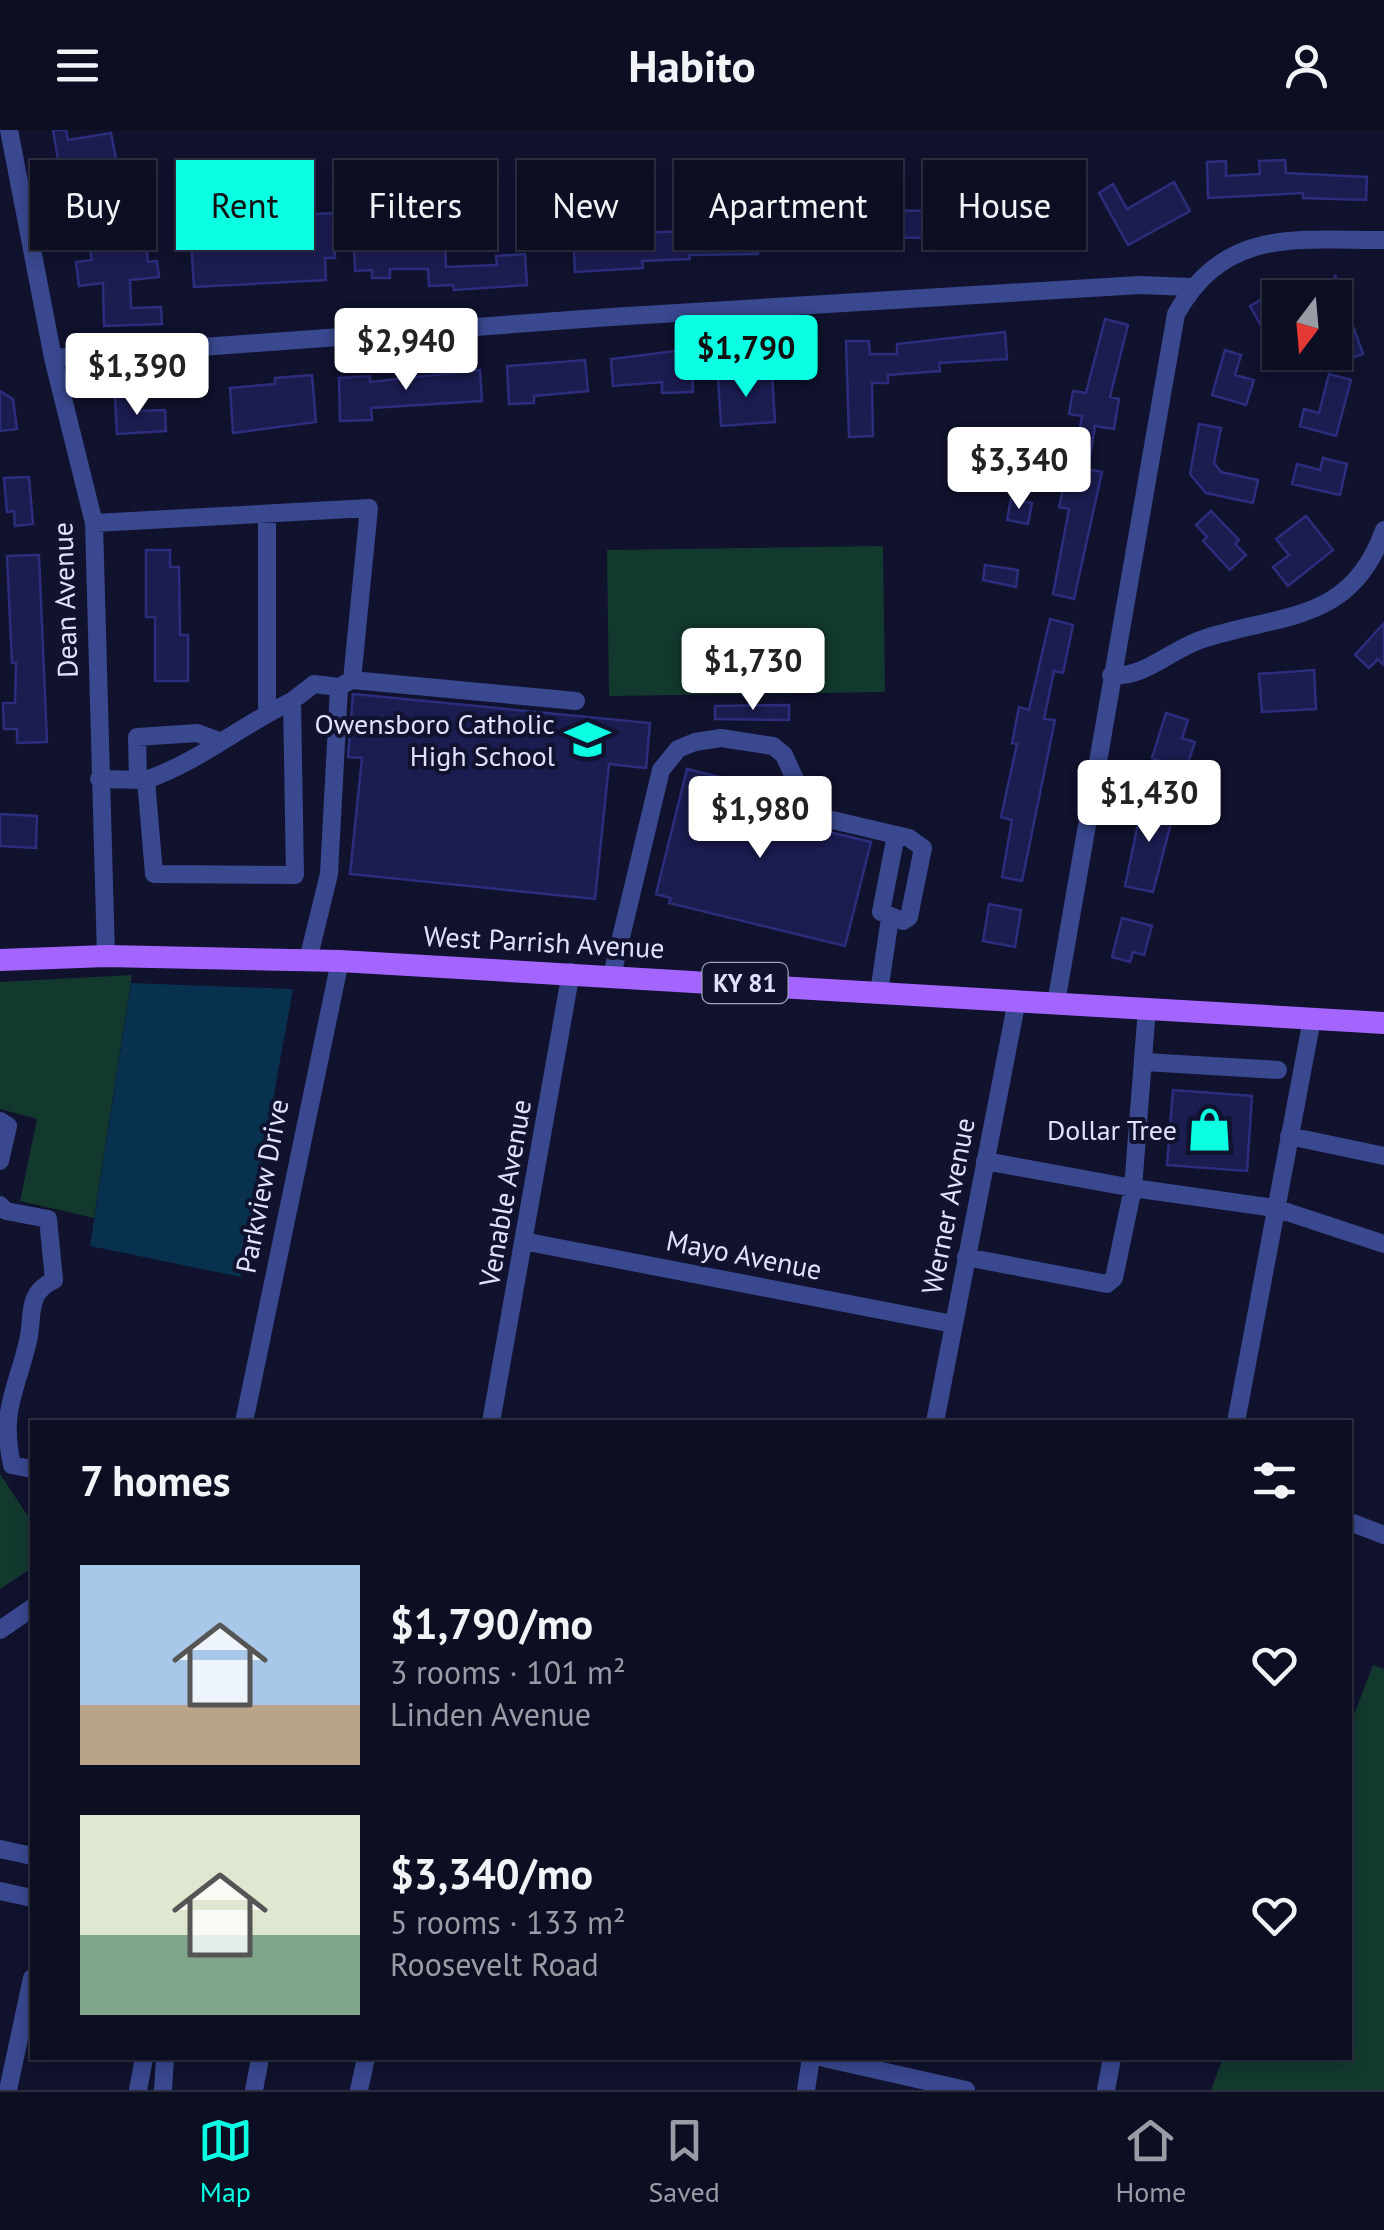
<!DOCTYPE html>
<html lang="en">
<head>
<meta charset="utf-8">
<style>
  :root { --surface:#0c0e22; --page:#1a1c2f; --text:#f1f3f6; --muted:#9a9ca5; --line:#2c2e40; --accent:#0affe3 }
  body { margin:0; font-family:"PT Sans",sans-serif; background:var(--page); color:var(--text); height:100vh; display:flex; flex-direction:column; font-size:38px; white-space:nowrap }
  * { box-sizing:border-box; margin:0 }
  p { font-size:32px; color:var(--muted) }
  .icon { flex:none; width:55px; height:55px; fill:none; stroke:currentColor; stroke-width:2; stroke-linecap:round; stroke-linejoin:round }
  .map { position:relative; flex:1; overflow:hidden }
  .sheet { position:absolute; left:30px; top:1290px; width:1322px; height:640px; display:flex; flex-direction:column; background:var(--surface); border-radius:0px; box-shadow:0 5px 15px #0003,0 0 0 2px var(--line) }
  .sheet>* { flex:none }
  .banner { position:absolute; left:30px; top:30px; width:1325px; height:90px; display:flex; gap:20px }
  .needle { width:65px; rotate:196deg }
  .tools { position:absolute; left:1262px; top:150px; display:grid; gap:20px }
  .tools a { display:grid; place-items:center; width:90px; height:90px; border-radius:0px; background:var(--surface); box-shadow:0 5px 15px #0003,0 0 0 2px var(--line); font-size:50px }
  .price { position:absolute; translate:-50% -85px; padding:0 22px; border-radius:10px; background:#fff; color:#222; font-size:32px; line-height:65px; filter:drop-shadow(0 2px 5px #0008) }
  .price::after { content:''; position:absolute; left:50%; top:60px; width:30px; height:22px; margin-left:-15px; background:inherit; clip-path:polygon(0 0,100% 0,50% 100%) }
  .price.selected { background:var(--accent); color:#111 }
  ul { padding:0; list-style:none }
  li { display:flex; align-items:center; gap:30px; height:250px; padding:0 50px }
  li span { display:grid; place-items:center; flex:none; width:280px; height:200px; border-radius:0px; color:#555 }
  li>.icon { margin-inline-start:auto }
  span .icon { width:120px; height:120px; fill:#fffc; stroke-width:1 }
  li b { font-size:42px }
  h2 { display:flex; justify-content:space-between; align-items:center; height:120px; padding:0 50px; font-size:42px }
  .pill { padding:0 35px; border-radius:0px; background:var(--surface); box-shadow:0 5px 15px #0003,0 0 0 2px var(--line); font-size:35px; line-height:90px }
  .pill.selected { background:var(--accent); color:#111 }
  header { display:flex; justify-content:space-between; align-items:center; height:130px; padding:0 50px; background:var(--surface); font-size:45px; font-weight:800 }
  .dock { display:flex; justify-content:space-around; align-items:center; height:140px; border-top:2px solid var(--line); background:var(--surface); font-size:28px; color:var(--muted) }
  .dock a { display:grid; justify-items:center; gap:5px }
  .dock .selected { color:var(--accent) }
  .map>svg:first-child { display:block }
  .green { fill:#13392f }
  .water { fill:#08314f }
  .building { fill:#1b1c50; stroke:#2c2e7d; stroke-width:2.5 }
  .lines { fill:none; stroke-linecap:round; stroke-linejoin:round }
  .minor { stroke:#39488f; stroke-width:18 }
  .major { stroke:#a465ff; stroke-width:22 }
  .labels { text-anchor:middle; stroke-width:8; stroke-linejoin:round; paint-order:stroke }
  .shield { fill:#10122e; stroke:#a0a3c0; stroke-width:2.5 }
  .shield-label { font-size:25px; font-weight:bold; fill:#dee1ff }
  .street-label { font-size:28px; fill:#dee1ff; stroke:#10122e }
  .poi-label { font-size:28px; fill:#dee1ff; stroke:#10122e; text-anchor:end }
</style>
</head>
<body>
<header><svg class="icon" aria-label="menu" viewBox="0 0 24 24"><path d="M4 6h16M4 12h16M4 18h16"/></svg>Habito<svg class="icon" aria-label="person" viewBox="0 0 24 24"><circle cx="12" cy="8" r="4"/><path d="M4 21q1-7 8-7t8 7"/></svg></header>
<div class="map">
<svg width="1384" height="1960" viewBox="0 0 1384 1960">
  <rect width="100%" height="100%" fill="#10122e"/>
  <path class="green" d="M883 416 885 562 609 566 607 420Z
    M132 845 94 1088 20 1071 37 989 0 979V852Z
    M0 1344 32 1392V1438L0 1459Z
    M1373 1535 1384 1539V1960H1211L1223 1928H1350V1595Z"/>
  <path class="water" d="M131 853 293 859 241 1147 90 1116Z"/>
  <path class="building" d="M53 0H66L68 10 111 3 116 29 79 35 82 50 62 53Z
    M1285 30 1286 43 1367 47 1366 70 1303 68V63L1208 68 1207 32 1226 31V46L1260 44 1259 31Z
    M1174 52 1190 81 1128 115 1099 63 1113 54 1127 79Z
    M855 56 856 80 933 81V108L857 107 791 112 789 71 828 70V57Z
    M118 69 125 114 146 112 148 132 157 131 159 147 130 150 131 178 161 177 162 194 104 196 103 153 79 156 76 132 92 130 80 74Z
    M757 73 758 124 689 125 690 129 642 131 643 138 575 142 573 106 732 99 731 74Z
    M1049 74 1052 101 963 107 962 78Z
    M333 83 335 128H325L326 150 194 157 191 109 301 103 300 85Z
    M409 110H445L446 137 497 135 496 126 525 124 527 155 454 160 453 155 429 156 428 139H390V148H372V140L355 141 354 116Z
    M1335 145 1363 224 1341 231 1335 211Z
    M1280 159V183L1260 194 1250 176Z
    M1105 189 1128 195 1110 267 1119 269 1114 299 1095 296 1088 339 1102 342 1074 469 1053 464 1069 379 1059 377 1064 354 1028 345 1033 326 1073 335 1082 286 1069 284 1073 261 1086 263Z
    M1005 202 1007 229 939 233 940 241 888 245V253H872L873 306 849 307 846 211H869L870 224H897V214Z
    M700 218 701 237 692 238 693 262 662 263V252L613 256 611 229Z
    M1225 220 1241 225 1235 245 1254 250 1246 275 1212 265Z
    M585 230 588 261 534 266V273L509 274 507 236Z
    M480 240 482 271 371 278 372 290 340 291 339 248 370 246V252Z
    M772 244 775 292 721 296 718 248Z
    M1329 244 1351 250 1336 306 1300 296 1304 279 1319 283Z
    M312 245 316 292 233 303 230 258 275 254V248Z
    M0 261 13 269 17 299 0 301Z
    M135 266 136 281 165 280 166 301 117 304 115 267Z
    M1199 294 1221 298 1214 333 1221 342 1258 350 1253 373 1206 363 1190 344Z
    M1323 328 1347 334 1340 365 1292 354 1297 334 1320 340Z
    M29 347 33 394 15 396 14 381 7 382 4 348Z
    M1011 369 1032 373 1028 394 1007 390Z
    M1211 381 1239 410 1235 414 1246 425 1230 440 1203 411 1207 407 1196 395Z
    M1306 386 1333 420 1288 456 1273 437 1289 425 1276 409Z
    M146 420H170V437H179L180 505H188V551H155V487H146Z
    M39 425 47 612 17 613V599H4L3 573H15L16 533H12L7 426Z
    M985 435 1018 440 1016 457 983 450Z
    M1050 489 1073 495 1063 543 1054 541 1044 589 1055 590 1022 751 1002 747 1012 690 1001 687 1017 614 1012 613 1019 577 1029 580Z
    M1384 493V535L1378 529 1369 538 1355 525Z
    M1314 540 1316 579 1262 582 1259 544Z
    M353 564 650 593 646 638 609 634 595 769 350 744 362 628 348 627Z
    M789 575V590L715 589V576Z
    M1166 583 1188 590 1182 608 1195 612 1186 639 1152 628Z
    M687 639 761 657 762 651 784 656 791 670 788 683 825 701 871 712 845 816 669 773 671 768 656 764Z
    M1143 670 1175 678 1153 762 1125 756Z
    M0 684 37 686 36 718 0 716Z
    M989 774 1021 780 1015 817 983 811Z
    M1122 788 1152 796 1144 825 1133 822 1130 832 1112 827Z
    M1173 960 1252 966 1247 1041 1167 1035Z"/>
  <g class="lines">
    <path class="minor" d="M9 0 53 228 94 393 106 826
      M53 228 611 187 1140 155 1191 157
      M267 385V583
      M94 393 369 378 352 550
      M1111 545C1142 550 1173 518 1203 509 1281 483 1351 494 1384 400
      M344 554 352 550 576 571
      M292 571 314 554 339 557 329 744 308 830
      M99 649 146 650 154 744 295 745 292 571C240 596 200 631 146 650
      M138 649 137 607 197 603 219 611
      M612 845 661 640 678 619 695 612 721 608 773 616 784 625 808 678 828 689 909 708 923 718 909 787 903 791 881 782 896 705
      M879 862 890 788
      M1056 873 1176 184C1225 97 1296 110 1384 110
      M1147 878 1133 1058 1275 1078 1384 1114
      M1145 932 1278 940
      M0 991 8 996 0 1031
      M1289 1006 1384 1026
      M0 1075 6 1081 48 1089 54 1150C25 1164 34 1186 28 1211 16 1262 0 1280 12 1335L32 1339
      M523 1111 953 1194
      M966 1127 1107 1154 1114 1148 1133 1058 985 1031
      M244 1292 340 831
      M491 1292 571 842
      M935 1292 1017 870
      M1236 1292 1312 889
      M1350 1392 1384 1405
      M0 1500 32 1478
      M0 1719 32 1726
      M0 1761 32 1768
      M824 1928 966 1960
      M8 1960 32 1848
      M138 1960 144 1928
      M163 1960 165 1928
      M254 1960 259 1934
      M359 1960 366 1928
      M806 1960 811 1928
      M1106 1960 1112 1928"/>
    <path class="major" d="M0 830 106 826 340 831 1384 893"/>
  </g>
  <defs>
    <symbol id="school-bare" viewBox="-9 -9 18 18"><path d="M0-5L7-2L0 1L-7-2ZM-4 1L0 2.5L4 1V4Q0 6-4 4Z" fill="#0affe3" stroke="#10122e" stroke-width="2.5" paint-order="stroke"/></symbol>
    <symbol id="shop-bare" viewBox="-9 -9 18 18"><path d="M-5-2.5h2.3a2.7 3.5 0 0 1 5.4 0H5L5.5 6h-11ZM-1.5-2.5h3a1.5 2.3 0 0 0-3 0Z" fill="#0affe3" stroke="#10122e" stroke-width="2.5" paint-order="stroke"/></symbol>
  </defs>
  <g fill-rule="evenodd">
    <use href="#school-bare" x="556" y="578" width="63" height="63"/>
    <use href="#shop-bare" x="1178" y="968" width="63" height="63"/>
  </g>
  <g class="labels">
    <rect class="shield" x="702.5" y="833" width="85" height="40" rx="8"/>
    <g class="shield-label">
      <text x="745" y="862">KY 81</text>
    </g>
    <g class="street-label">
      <text transform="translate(65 470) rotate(-92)" y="10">Dean Avenue</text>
      <text transform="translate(544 812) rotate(3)" y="10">West Parrish Avenue</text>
      <text transform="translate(262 1056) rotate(-79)" y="10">Parkview Drive</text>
      <text transform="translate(505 1063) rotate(-80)" y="10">Venable Avenue</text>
      <text transform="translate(948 1076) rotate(-79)" y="10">Werner Avenue</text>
      <text transform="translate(744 1125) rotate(11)" y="10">Mayo Avenue</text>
    </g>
    <g class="poi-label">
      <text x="555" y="604">Owensboro Catholic<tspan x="555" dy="32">High School</tspan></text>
      <text x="1177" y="1010">Dollar Tree</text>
    </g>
  </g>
</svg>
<div class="tools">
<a><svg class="needle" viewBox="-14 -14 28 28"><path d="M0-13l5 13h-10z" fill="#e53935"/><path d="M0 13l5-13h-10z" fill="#9a9ca5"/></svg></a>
</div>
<b class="price" style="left:406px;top:263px">$2,940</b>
<b class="price selected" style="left:746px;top:270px">$1,790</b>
<b class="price" style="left:137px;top:288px">$1,390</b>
<b class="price" style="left:1019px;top:382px">$3,340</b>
<b class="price" style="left:753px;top:583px">$1,730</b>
<b class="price" style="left:1149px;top:715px">$1,430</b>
<b class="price" style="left:760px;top:731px">$1,980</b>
<div class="banner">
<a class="pill">Buy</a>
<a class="pill selected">Rent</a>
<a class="pill">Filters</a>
<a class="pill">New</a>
<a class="pill">Apartment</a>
<a class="pill">House</a>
</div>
<section class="sheet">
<h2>7 homes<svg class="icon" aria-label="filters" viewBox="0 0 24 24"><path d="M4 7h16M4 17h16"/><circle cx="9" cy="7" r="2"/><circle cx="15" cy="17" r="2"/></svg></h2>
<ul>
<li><span style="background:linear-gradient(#a9c7e8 70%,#b9a48a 0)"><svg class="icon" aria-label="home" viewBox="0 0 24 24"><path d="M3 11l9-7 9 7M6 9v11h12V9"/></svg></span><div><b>$1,790/mo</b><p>3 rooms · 101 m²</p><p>Linden Avenue</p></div><svg class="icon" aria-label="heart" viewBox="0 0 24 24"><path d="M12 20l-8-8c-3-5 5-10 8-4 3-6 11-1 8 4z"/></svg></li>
<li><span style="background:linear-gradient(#dfe7d0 60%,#7fa58c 0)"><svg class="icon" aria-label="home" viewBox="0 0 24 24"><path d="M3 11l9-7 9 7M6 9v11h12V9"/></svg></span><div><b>$3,340/mo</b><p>5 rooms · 133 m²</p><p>Roosevelt Road</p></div><svg class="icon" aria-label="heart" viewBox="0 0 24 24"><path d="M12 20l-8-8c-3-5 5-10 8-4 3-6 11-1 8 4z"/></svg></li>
</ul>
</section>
</div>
<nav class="dock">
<a class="selected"><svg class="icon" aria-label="map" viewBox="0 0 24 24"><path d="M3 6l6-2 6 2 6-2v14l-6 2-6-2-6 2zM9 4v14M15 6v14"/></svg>Map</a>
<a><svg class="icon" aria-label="saved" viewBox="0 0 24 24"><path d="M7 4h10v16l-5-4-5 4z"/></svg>Saved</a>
<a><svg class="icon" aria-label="home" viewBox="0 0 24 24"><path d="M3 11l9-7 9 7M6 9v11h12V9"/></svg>Home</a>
</nav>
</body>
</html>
